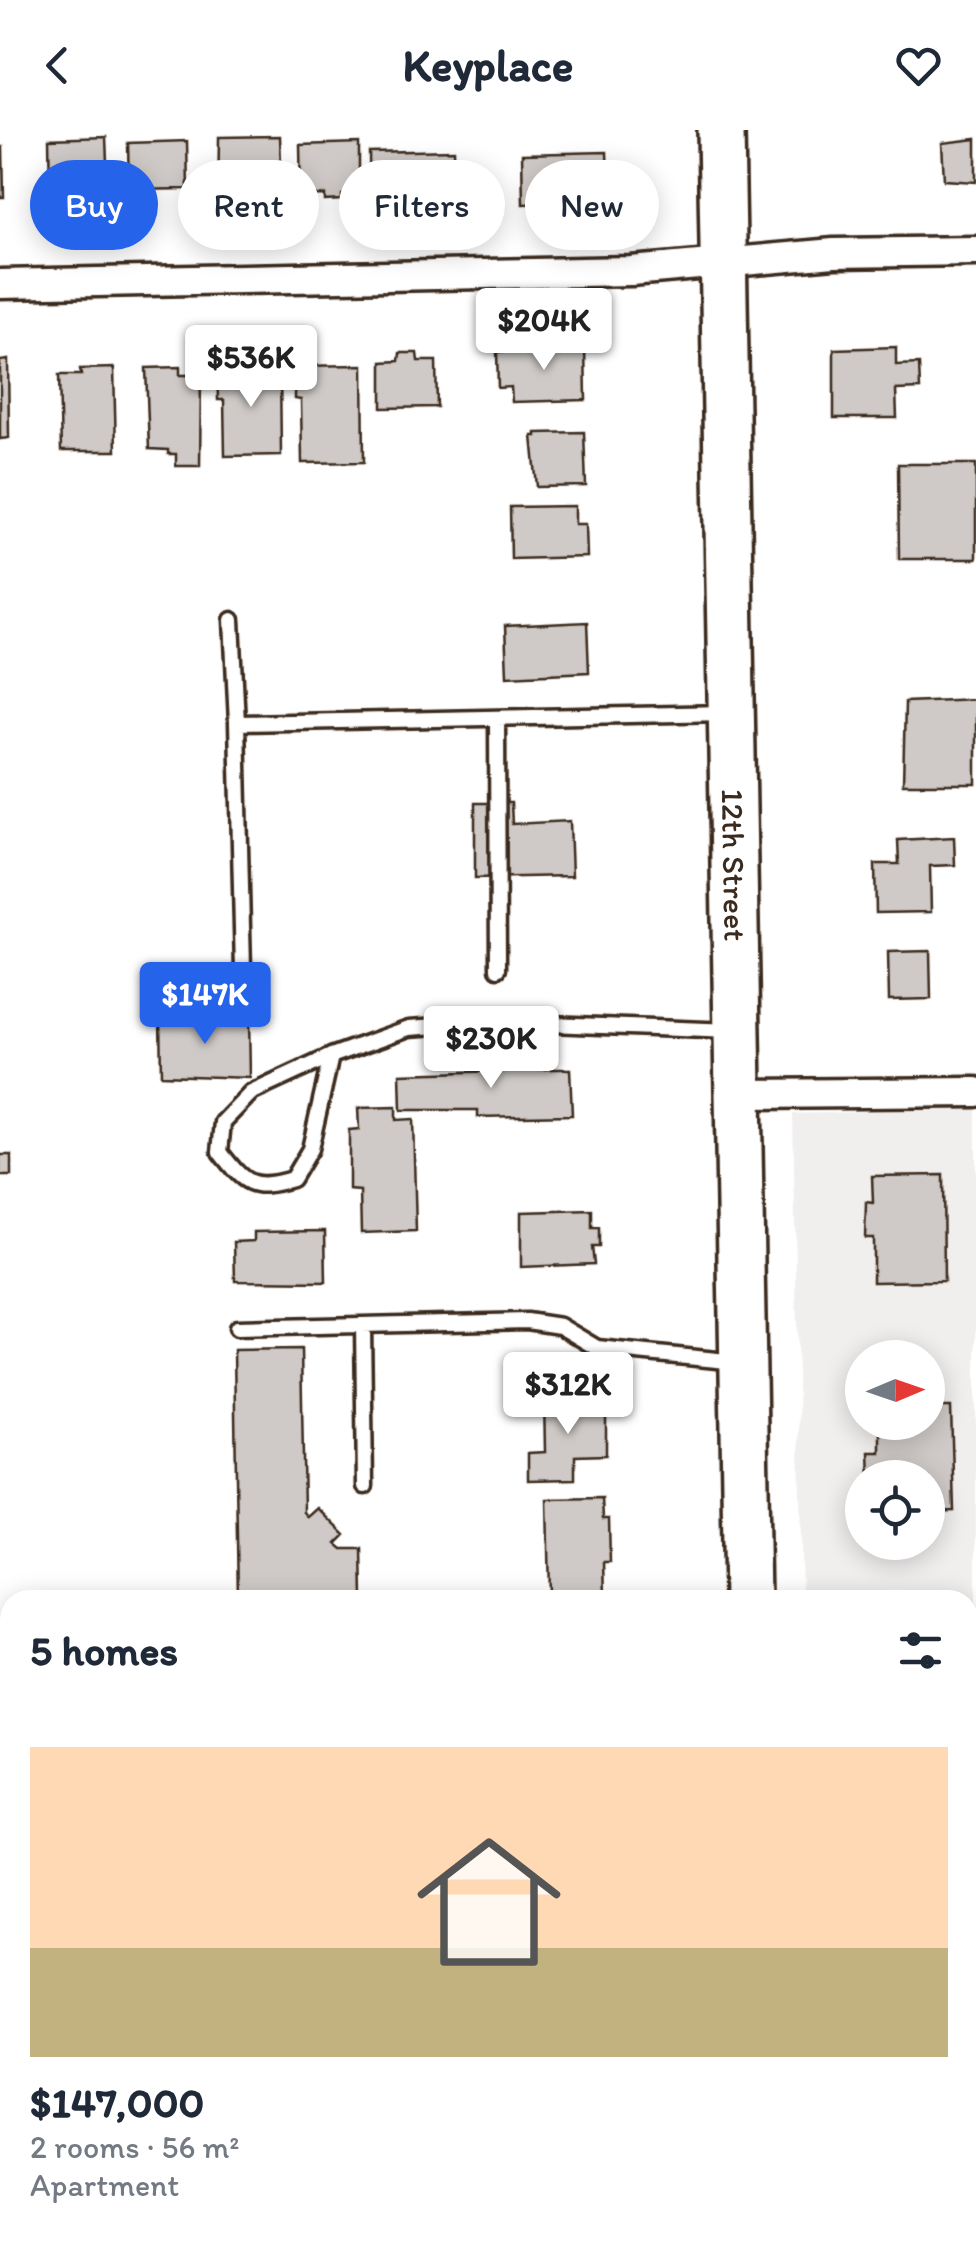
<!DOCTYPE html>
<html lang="en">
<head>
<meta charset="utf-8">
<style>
  :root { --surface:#fff; --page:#f6f6f7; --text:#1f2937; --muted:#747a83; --line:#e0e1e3; --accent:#2563eb }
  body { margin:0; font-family:Itim,sans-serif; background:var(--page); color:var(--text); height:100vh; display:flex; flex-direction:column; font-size:38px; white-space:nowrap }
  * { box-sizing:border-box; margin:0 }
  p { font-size:32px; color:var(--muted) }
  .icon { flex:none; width:55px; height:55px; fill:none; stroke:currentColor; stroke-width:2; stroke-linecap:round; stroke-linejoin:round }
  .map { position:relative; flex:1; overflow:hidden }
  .details { position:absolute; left:0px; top:1460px; width:978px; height:670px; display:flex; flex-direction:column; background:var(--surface); border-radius:30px 30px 0 0; box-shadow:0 5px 25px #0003 }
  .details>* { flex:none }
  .banner { position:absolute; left:30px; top:30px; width:918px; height:90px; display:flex; gap:20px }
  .needle { width:65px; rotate:88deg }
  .fabs { position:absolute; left:845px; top:1210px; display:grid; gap:20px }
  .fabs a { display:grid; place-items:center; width:100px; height:100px; border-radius:50%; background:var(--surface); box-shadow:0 5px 25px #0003; font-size:50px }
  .price { position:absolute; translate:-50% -85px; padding:0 22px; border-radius:10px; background:#fff; color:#222; font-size:32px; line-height:65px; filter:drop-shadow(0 2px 5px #0008) }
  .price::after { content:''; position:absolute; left:50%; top:60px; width:30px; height:22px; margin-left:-15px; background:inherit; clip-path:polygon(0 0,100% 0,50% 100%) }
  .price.active { background:var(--accent); color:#fff }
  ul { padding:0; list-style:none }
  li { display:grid; align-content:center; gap:20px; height:530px; padding:0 30px }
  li+li { border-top:2px solid var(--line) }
  li span { display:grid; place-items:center; height:310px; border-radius:0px; color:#555 }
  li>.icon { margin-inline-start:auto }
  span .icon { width:180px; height:180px; fill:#fffc; stroke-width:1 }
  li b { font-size:42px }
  h2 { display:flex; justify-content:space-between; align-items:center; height:120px; padding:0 30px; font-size:42px }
  .chip { padding:0 35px; border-radius:45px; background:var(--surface); box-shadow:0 5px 25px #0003; font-size:35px; line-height:90px }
  .chip.active { background:var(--accent); color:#fff }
  header { display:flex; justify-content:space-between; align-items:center; height:130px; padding:0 30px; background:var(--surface); font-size:45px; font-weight:700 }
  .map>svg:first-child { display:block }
  .built { fill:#f1efee; fill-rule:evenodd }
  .building { fill:#cfcac7; stroke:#3b2a1e; stroke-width:2.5 }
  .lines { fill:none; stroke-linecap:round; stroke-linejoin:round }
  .lane-casing { stroke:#3b2a1e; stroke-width:21 }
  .street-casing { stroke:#3b2a1e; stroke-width:35 }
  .primary-casing { stroke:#3b2a1e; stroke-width:52 }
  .lane { stroke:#fff; stroke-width:14 }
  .street { stroke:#fff; stroke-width:28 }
  .primary { stroke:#fff; stroke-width:45 }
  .labels { text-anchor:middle; stroke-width:8; stroke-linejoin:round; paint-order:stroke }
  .street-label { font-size:32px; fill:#3b2a1e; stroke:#fff }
</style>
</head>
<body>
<header><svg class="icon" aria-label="back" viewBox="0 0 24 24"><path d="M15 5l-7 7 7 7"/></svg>Keyplace<svg class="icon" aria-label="heart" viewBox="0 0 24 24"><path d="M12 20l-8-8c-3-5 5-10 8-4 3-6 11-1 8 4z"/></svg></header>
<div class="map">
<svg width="976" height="2130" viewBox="0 0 976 2130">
  <rect width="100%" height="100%" fill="#fff"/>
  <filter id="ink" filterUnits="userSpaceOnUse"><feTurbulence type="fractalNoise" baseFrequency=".01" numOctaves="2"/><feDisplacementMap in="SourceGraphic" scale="20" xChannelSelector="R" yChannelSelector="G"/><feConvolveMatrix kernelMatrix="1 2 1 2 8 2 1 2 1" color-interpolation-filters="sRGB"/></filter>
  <g filter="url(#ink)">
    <path class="built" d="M976 978V1730H968V1470H802L793 984ZM862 1228H928V1292H862ZM862 1348H928V1412H862Z"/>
    <path class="building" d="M280 6 282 63 259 64V73H218L219 7Z
      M106 7 108 58 88 59 87 66H71L69 59 50 60 49 9Z
      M976 9V52L944 50 942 13Z
      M187 11 188 59 129 60 128 13Z
      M359 13V65H342V70L325 71V65L301 66 300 15Z
      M0 17H3L4 67H0Z
      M454 20 456 74 405 75V89L370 90 369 22Z
      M607 22 608 53H595V72L523 74 522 24Z
      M585 215 586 270 512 272 511 257 498 258 497 222 510 221V216Z
      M896 217V235L919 234 920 259 896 260 897 288H834V219Z
      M400 223H417L418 231H436L437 277 382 278V232L399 231Z
      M8 230 9 308 0 309V231Z
      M363 235 364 332 302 333 301 270 295 269V236Z
      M180 237V245H201L200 336H176V324H168V320L149 319 146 238Z
      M280 237 281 325 225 326 224 270H218L217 238Z
      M114 238 116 321H61L59 245H81L80 239Z
      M584 302 586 356 537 357 532 306H536V303Z
      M898 334H976V429H899Z
      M575 376V394H586L587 427 511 429 510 377Z
      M587 492 589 542 507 546 505 496Z
      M976 569V654H903L905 572Z
      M475 673H511L512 694 570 691 572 746 475 748Z
      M954 707 955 735 930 736 931 782 876 783 875 734H899L898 710Z
      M930 821 931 869 889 870 888 822Z
      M249 886 250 948 161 945 160 887Z
      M528 930 529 939H570L572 985 478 987V980H401L400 944 500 941V931Z
      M396 977V990L413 989 416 1101 361 1103 360 1061 349 1060V1000L359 999 358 978Z
      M0 1025H11V1046H0Z
      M943 1045 944 1151 873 1152V1108H865L866 1072 873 1073 872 1046Z
      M592 1080V1098H599V1117H592L594 1134 521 1137V1082Z
      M325 1101 326 1152 235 1151 234 1112 254 1111V1102Z
      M301 1219 304 1382 308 1387 318 1378 345 1405 336 1414 342 1419H362L363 1470H238L234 1220Z
      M598 1265 597 1285H606V1325L575 1326V1349L528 1350V1323L545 1322 544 1266Z
      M928 1277H951L954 1381 928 1382V1348H870L869 1322H880V1292H928Z
      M602 1368 603 1389H609L610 1432H604L605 1466 549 1467 547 1369Z
      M0 1972H10V2037H0Z
      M58 2120H83L82 2124H58Z
      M557 2120H616V2130H539L558 2128Z"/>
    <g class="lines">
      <defs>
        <path id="lane" d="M232 490 237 593 726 583
          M497 588 498 839
          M237 593 243 839
          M331 926 310 1019 292 1049C251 1061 245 1054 220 1022L223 992 251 963 331 926 409 898 497 892 732 901
          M363 1195 365 1356
          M237 1198 527 1191 560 1196 597 1218 737 1232"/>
        <path id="street" d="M0 154 631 141 834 123 976 121
          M738 964 976 962
          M0 1888H10
          M968 2115H976"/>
        <g id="primary">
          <path id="s1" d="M721 0 747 1470"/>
          <path d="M759 2120V2130"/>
        </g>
      </defs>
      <use href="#lane" class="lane-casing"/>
      <use href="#street" class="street-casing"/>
      <use href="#primary" class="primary-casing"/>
      <use href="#lane" class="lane"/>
      <use href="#street" class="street"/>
      <use href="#primary" class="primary"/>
    </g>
  </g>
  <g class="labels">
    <g class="street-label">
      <text dy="11" stroke="none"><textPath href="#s1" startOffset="735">12th Street</textPath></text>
    </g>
  </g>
</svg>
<div class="fabs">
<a><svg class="needle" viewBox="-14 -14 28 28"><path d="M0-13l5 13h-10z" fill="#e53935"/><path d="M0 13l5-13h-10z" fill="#747a83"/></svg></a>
<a><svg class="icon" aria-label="locate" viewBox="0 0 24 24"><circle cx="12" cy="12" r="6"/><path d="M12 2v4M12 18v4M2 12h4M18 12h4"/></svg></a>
</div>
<b class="price" style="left:544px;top:243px">$204K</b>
<b class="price" style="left:251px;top:280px">$536K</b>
<b class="price active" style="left:205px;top:917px">$147K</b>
<b class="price" style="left:491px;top:961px">$230K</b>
<b class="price" style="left:568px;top:1307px">$312K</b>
<div class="banner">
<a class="chip active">Buy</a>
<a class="chip">Rent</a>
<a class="chip">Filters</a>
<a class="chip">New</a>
</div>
<section class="details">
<h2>5 homes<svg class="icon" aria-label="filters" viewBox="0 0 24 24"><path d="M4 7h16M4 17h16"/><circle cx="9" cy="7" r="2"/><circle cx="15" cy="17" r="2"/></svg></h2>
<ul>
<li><span style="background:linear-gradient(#ffd9b3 65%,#c2b280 0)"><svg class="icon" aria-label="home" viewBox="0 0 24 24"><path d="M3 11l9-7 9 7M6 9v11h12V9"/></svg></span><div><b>$147,000</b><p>2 rooms · 56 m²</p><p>Apartment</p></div></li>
</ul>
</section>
</div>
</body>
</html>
